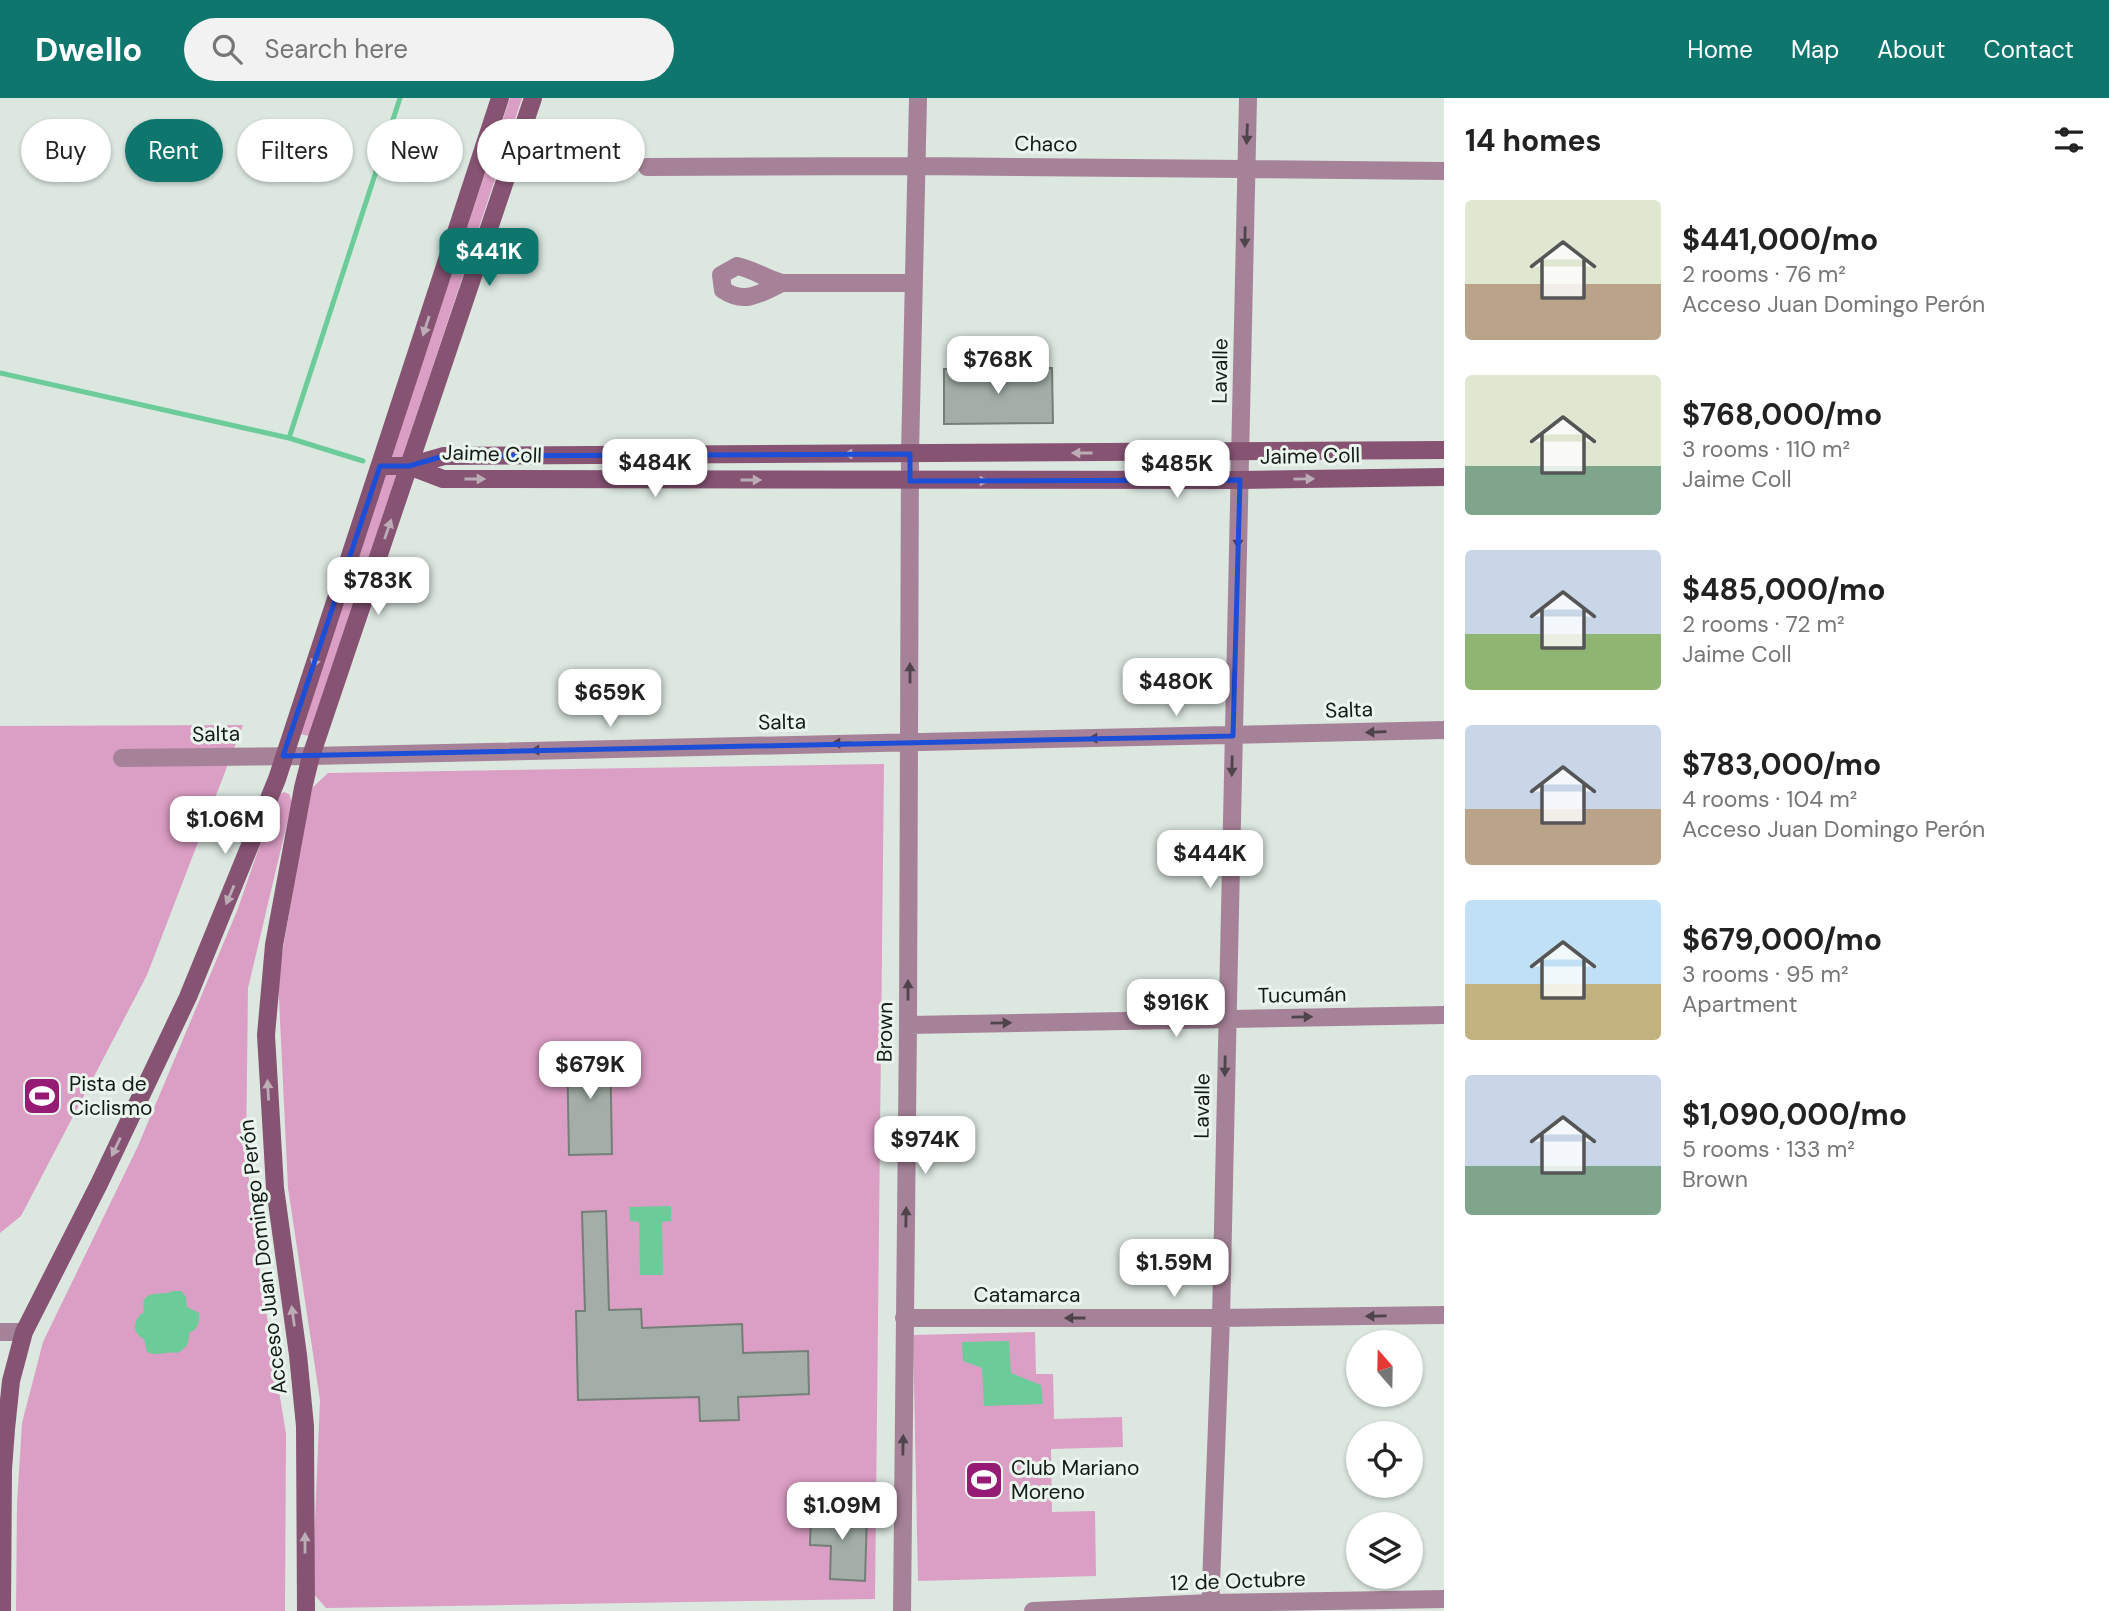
<!DOCTYPE html>
<html lang="en">
<head>
<meta charset="utf-8">
<style>
  :root { --surface:#fff; --page:#f2f2f2; --text:#222; --muted:#767676; --accent:#0f766e }
  body { margin:0; font-family:"DM Sans",sans-serif; background:var(--page); color:var(--text); height:100vh; display:flex; flex-direction:column; font-size:26px; white-space:nowrap }
  * { box-sizing:border-box; margin:0 }
  p { font-size:23px; color:var(--muted) }
  .icon { flex:none; width:38px; height:38px; fill:none; stroke:currentColor; stroke-width:2; stroke-linecap:round; stroke-linejoin:round }
  .map { position:relative; flex:1; overflow:hidden }
  .side { display:flex; flex-direction:column; background:var(--surface); width:665px }
  .side>* { flex:none }
  .top-card { position:absolute; left:21px; top:21px; width:665px; height:63px; display:flex; gap:14px }
  .needle { width:46px; rotate:340deg }
  .fabs { position:absolute; left:1346px; top:1232px; display:grid; gap:14px }
  .fabs a { display:grid; place-items:center; width:77px; height:77px; border-radius:50%; background:var(--surface); box-shadow:0 2px 5px #0004; font-size:35px }
  .price { position:absolute; translate:-50% -60px; padding:0 16px; border-radius:14px; background:#fff; color:#222; font-size:23px; line-height:46px; filter:drop-shadow(0 2px 4px #0008) }
  .price::after { content:''; position:absolute; left:50%; top:42px; width:21px; height:16px; margin-left:-10px; background:inherit; clip-path:polygon(0 0,100% 0,50% 100%) }
  .price.on { background:var(--accent); color:#fff }
  ul { padding:0; list-style:none }
  li { display:flex; align-items:center; gap:21px; height:175px; padding:0 21px }
  li span { display:grid; place-items:center; flex:none; width:196px; height:140px; border-radius:7px; color:#555 }
  li>.icon { margin-inline-start:auto }
  span .icon { width:84px; height:84px; fill:#fffc; stroke-width:1 }
  li b { font-size:30px }
  h2 { display:flex; justify-content:space-between; align-items:center; height:84px; padding:0 21px; font-size:30px }
  .chip { padding:0 24px; border-radius:32px; background:var(--surface); box-shadow:0 2px 5px #0004; font-size:24px; line-height:63px }
  .chip.on { background:var(--accent); color:#fff }
  header { display:flex; align-items:center; gap:42px; box-sizing:border-box; height:98px; padding:0 35px; background:var(--accent); color:#fff }
  header strong { font-size:33px }
  nav { display:flex; gap:38px; margin-inline-start:auto; font-size:24px }
  .search { width:490px; height:63px; background:var(--page); display:flex; align-items:center; gap:18px; box-sizing:border-box; padding:0 24px; border-radius:38px; color:var(--muted); font-size:26px }
  main { display:flex; flex:1; min-height:0 }
  .map>svg:first-child { display:block }
  .green { fill:#db9ec4 }
  .water { fill:#6bcc9a }
  .lines { fill:none; stroke-linecap:round; stroke-linejoin:round }
  .stream { stroke:#6bcc9a; stroke-width:5 }
  .building { fill:#a2aea7; stroke:#747f78; stroke-width:2 }
  .street { stroke:#a68298; stroke-width:18 }
  .secondary { stroke:#865373; stroke-width:18 }
  .oneway { fill:#4f444b }
  .oneway2 { fill:#bcacb6 }
  .marked { fill:none; stroke:#1d4ed8; stroke-width:5; stroke-linejoin:round }
  .labels { text-anchor:middle; stroke-width:6; stroke-linejoin:round; paint-order:stroke }
  .street-label { font-size:21px; fill:#151a17; stroke:#e9f5ed }
  .poi-label { font-size:21px; fill:#151a17; stroke:#e9f5ed; text-anchor:start }
</style>
</head>
<body>
<header>
<strong>Dwello</strong>
<div class="search"><svg class="icon" aria-label="search" viewBox="0 0 24 24"><circle cx="10" cy="10" r="6"/><path d="M15 15l6 6"/></svg>Search here</div>
<nav><a>Home</a><a>Map</a><a>About</a><a>Contact</a></nav>
</header>
<main>
<div class="map">
<svg width="1444" height="1513" viewBox="0 0 1444 1513">
  <rect width="100%" height="100%" fill="#dce7e0"/>
  <path class="green" d="M510 0H522L310 638 299 636Z
    M243 627 147 877 21 1118 0 1135V628Z
    M884 666 875 1501 326 1510 312 1494 320 1302 288 1090 278 880 310 692 328 675Z
    M284 694 289 696 292 704 248 890 246 1056 261 1182 286 1336 285 1513H16L17 1406 22 1325 43 1244 138 1048 237 813 277 698Z
    M1035 1234 1036 1276H1053L1054 1321 1122 1319 1123 1349 1051 1351 1052 1414 1095 1413 1096 1478 918 1483 913 1237Z"/>
  <path class="water" d="M671 1108V1123L662 1124 663 1177H640L639 1124 630 1123 629 1109Z
    M173 1193H181L186 1199 187 1209 199 1215C199 1224 199 1231 189 1235 189 1246 187 1250 177 1255 166 1253 158 1259 147 1254L144 1241C131 1235 133 1221 144 1214 139 1189 161 1199 173 1193Z
    M1009 1243 1011 1275 1041 1287 1043 1306 984 1308 982 1270 963 1263 962 1244Z"/>
  <g class="lines">
    <path class="stream" d="M0 275 289 340 363 363
      M289 340 400 0"/>
  </g>
  <path class="building" d="M1052 270 1053 325 944 326V271Z
    M610 949 612 1056 569 1057 567 950Z
    M606 1113 609 1212 641 1211 642 1230 742 1226 743 1255 808 1253 809 1296 738 1299 739 1322 700 1323 699 1299 578 1302 576 1213H585L582 1114Z
    M811 1412 867 1414 865 1483 830 1481 831 1448 810 1447Z"/>
  <g class="lines">
    <path class="street" d="M647 69 916 68 1444 73
      M782 185C760 195 746 207 723 192L721 177 737 168C753 171 766 181 782 185H913
      M122 660 311 658 1444 632
      M908 927 1444 917
      M904 1220H1221L1444 1217
      M0 1234H24
      M902 1513 908 927 910 356 918 0
      M1033 1513 1211 1505 1444 1501
      M1210 1513 1221 1220 1248 0"/>
    <path class="secondary" d="M380 368H409L444 358 1444 352
      M409 368 443 381 1240 382 1444 379
      M2 1513 3 1371 6 1331 11 1283 24 1234 99 1086 188 899 277 681 500 0
      M306 1513 305 1328 298 1257 275 1090 266 937 274 847 303 690 311 658 533 0"/>
  </g>
  <defs><path id="oneway-solid" d="M-6-.8H1V-3.2L6.5 0L1 3.2V.8H-6Z" transform="scale(1.75)"/></defs>
  <g class="oneway">
    <use href="#oneway-solid" transform="translate(1247 36) rotate(92)"/>
    <use href="#oneway-solid" transform="translate(1245 139) rotate(91)"/>
    <use href="#oneway-solid" transform="translate(1238 440) rotate(91)"/>
    <use href="#oneway-solid" transform="translate(910 575) rotate(-90)"/>
    <use href="#oneway-solid" transform="translate(1376 634) rotate(178)"/>
    <use href="#oneway-solid" transform="translate(1099 640) rotate(179)"/>
    <use href="#oneway-solid" transform="translate(842 645) rotate(179)"/>
    <use href="#oneway-solid" transform="translate(541 652) rotate(179)"/>
    <use href="#oneway-solid" transform="translate(1232 668) rotate(91)"/>
    <use href="#oneway-solid" transform="translate(908 892) rotate(-90)"/>
    <use href="#oneway-solid" transform="translate(1302 919) rotate(-1)"/>
    <use href="#oneway-solid" transform="translate(1001 925) rotate(-1)"/>
    <use href="#oneway-solid" transform="translate(1225 968) rotate(91)"/>
    <use href="#oneway-solid" transform="translate(906 1119) rotate(-89)"/>
    <use href="#oneway-solid" transform="translate(1376 1218) rotate(179)"/>
    <use href="#oneway-solid" transform="translate(1075 1220) rotate(-180)"/>
    <use href="#oneway-solid" transform="translate(903 1347) rotate(-89)"/>
  </g>
  <g class="oneway2">
    <use href="#oneway-solid" transform="translate(426 228) rotate(108)"/>
    <use href="#oneway-solid" transform="translate(1082 355) rotate(180)"/>
    <use href="#oneway-solid" transform="translate(854 356) rotate(180)"/>
    <use href="#oneway-solid" transform="translate(475 381)"/>
    <use href="#oneway-solid" transform="translate(1304 381) rotate(-1)"/>
    <use href="#oneway-solid" transform="translate(751 382)"/>
    <use href="#oneway-solid" transform="translate(978 383)"/>
    <use href="#oneway-solid" transform="translate(388 431) rotate(-71)"/>
    <use href="#oneway-solid" transform="translate(316 560) rotate(108)"/>
    <use href="#oneway-solid" transform="translate(230 797) rotate(113)"/>
    <use href="#oneway-solid" transform="translate(268 992) rotate(-93)"/>
    <use href="#oneway-solid" transform="translate(116 1049) rotate(115)"/>
    <use href="#oneway-solid" transform="translate(293 1218) rotate(-98)"/>
    <use href="#oneway-solid" transform="translate(305 1445) rotate(-90)"/>
  </g>
  <path class="marked" d="M910 356V383L1240 382 1233 638 283 658 380 368H409L444 358Z"/>
  <defs>
    <symbol id="stadium-square" viewBox="-11 -11 22 22"><rect x="-9" y="-9" width="18" height="18" rx="4" fill="#961b75" stroke="#e9f5ed"/><path d="M0-5a6.5 5 0 1 0 0 10a6.5 5 0 1 0 0-10ZM-3.5-1.8h7v3.6h-7Z" fill="#fff"/></symbol>
  </defs>
  <g fill-rule="evenodd">
    <use href="#stadium-square" x="20" y="976" width="44" height="44"/>
    <use href="#stadium-square" x="962" y="1360" width="44" height="44"/>
  </g>
  <g class="labels">
    <g class="street-label">
      <text transform="translate(1046 46) rotate(1)" y="7">Chaco</text>
      <text transform="translate(1220 273) rotate(-89)" y="7">Lavalle</text>
      <text transform="translate(492 356) rotate(2)" y="7">Jaime Coll</text>
      <text transform="translate(1310 358) rotate(-1)" y="7">Jaime Coll</text>
      <text transform="translate(1349 612) rotate(-2)" y="7">Salta</text>
      <text transform="translate(782 624) rotate(-1)" y="7">Salta</text>
      <text transform="translate(216 636) rotate(-1)" y="7">Salta</text>
      <text transform="translate(1302 897) rotate(-1)" y="7">Tucumán</text>
      <text transform="translate(885 934) rotate(-89)" y="7">Brown</text>
      <text transform="translate(1202 1008) rotate(-89)" y="7">Lavalle</text>
      <text transform="translate(263 1159) rotate(-97)" y="7">Acceso Juan Domingo Perón</text>
      <text x="1027" y="1204">Catamarca</text>
      <text transform="translate(1238 1483) rotate(-2)" y="7">12 de Octubre</text>
    </g>
    <g class="poi-label">
      <text x="69" y="993">Pista de<tspan x="69" dy="24">Ciclismo</tspan></text>
      <text x="1011" y="1377">Club Mariano<tspan x="1011" dy="24">Moreno</tspan></text>
    </g>
  </g>
</svg>
<div class="fabs">
<a><svg class="needle" viewBox="-14 -14 28 28"><path d="M0-13l5 13h-10z" fill="#e53935"/><path d="M0 13l5-13h-10z" fill="#767676"/></svg></a>
<a><svg class="icon" aria-label="locate" viewBox="0 0 24 24"><circle cx="12" cy="12" r="6"/><path d="M12 2v4M12 18v4M2 12h4M18 12h4"/></svg></a>
<a><svg class="icon" aria-label="layers" viewBox="0 0 24 24"><path d="M12 4l9 5-9 5-9-5zM3 14l9 5 9-5"/></svg></a>
</div>
<b class="price on" style="left:489px;top:190px">$441K</b>
<b class="price" style="left:998px;top:298px">$768K</b>
<b class="price" style="left:655px;top:401px">$484K</b>
<b class="price" style="left:1177px;top:402px">$485K</b>
<b class="price" style="left:378px;top:519px">$783K</b>
<b class="price" style="left:1176px;top:620px">$480K</b>
<b class="price" style="left:610px;top:631px">$659K</b>
<b class="price" style="left:225px;top:758px">$1.06M</b>
<b class="price" style="left:1210px;top:792px">$444K</b>
<b class="price" style="left:1176px;top:941px">$916K</b>
<b class="price" style="left:590px;top:1003px">$679K</b>
<b class="price" style="left:925px;top:1078px">$974K</b>
<b class="price" style="left:1174px;top:1201px">$1.59M</b>
<b class="price" style="left:842px;top:1444px">$1.09M</b>
<div class="top-card">
<a class="chip">Buy</a>
<a class="chip on">Rent</a>
<a class="chip">Filters</a>
<a class="chip">New</a>
<a class="chip">Apartment</a>
</div>
</div>
<section class="side">
<h2>14 homes<svg class="icon" aria-label="filters" viewBox="0 0 24 24"><path d="M4 7h16M4 17h16"/><circle cx="9" cy="7" r="2"/><circle cx="15" cy="17" r="2"/></svg></h2>
<ul>
<li><span style="background:linear-gradient(#dfe7d0 60%,#b9a48a 0)"><svg class="icon" aria-label="home" viewBox="0 0 24 24"><path d="M3 11l9-7 9 7M6 9v11h12V9"/></svg></span><div><b>$441,000/mo</b><p>2 rooms · 76 m²</p><p>Acceso Juan Domingo Perón</p></div></li>
<li><span style="background:linear-gradient(#dfe7d0 65%,#7fa58c 0)"><svg class="icon" aria-label="home" viewBox="0 0 24 24"><path d="M3 11l9-7 9 7M6 9v11h12V9"/></svg></span><div><b>$768,000/mo</b><p>3 rooms · 110 m²</p><p>Jaime Coll</p></div></li>
<li><span style="background:linear-gradient(#c9d6e8 60%,#8fb573 0)"><svg class="icon" aria-label="home" viewBox="0 0 24 24"><path d="M3 11l9-7 9 7M6 9v11h12V9"/></svg></span><div><b>$485,000/mo</b><p>2 rooms · 72 m²</p><p>Jaime Coll</p></div></li>
<li><span style="background:linear-gradient(#c9d6e8 60%,#b9a48a 0)"><svg class="icon" aria-label="home" viewBox="0 0 24 24"><path d="M3 11l9-7 9 7M6 9v11h12V9"/></svg></span><div><b>$783,000/mo</b><p>4 rooms · 104 m²</p><p>Acceso Juan Domingo Perón</p></div></li>
<li><span style="background:linear-gradient(#bfe0f5 60%,#c2b280 0)"><svg class="icon" aria-label="home" viewBox="0 0 24 24"><path d="M3 11l9-7 9 7M6 9v11h12V9"/></svg></span><div><b>$679,000/mo</b><p>3 rooms · 95 m²</p><p>Apartment</p></div></li>
<li><span style="background:linear-gradient(#c9d6e8 65%,#7fa58c 0)"><svg class="icon" aria-label="home" viewBox="0 0 24 24"><path d="M3 11l9-7 9 7M6 9v11h12V9"/></svg></span><div><b>$1,090,000/mo</b><p>5 rooms · 133 m²</p><p>Brown</p></div></li>
</ul>
</section>
</main>
</body>
</html>
